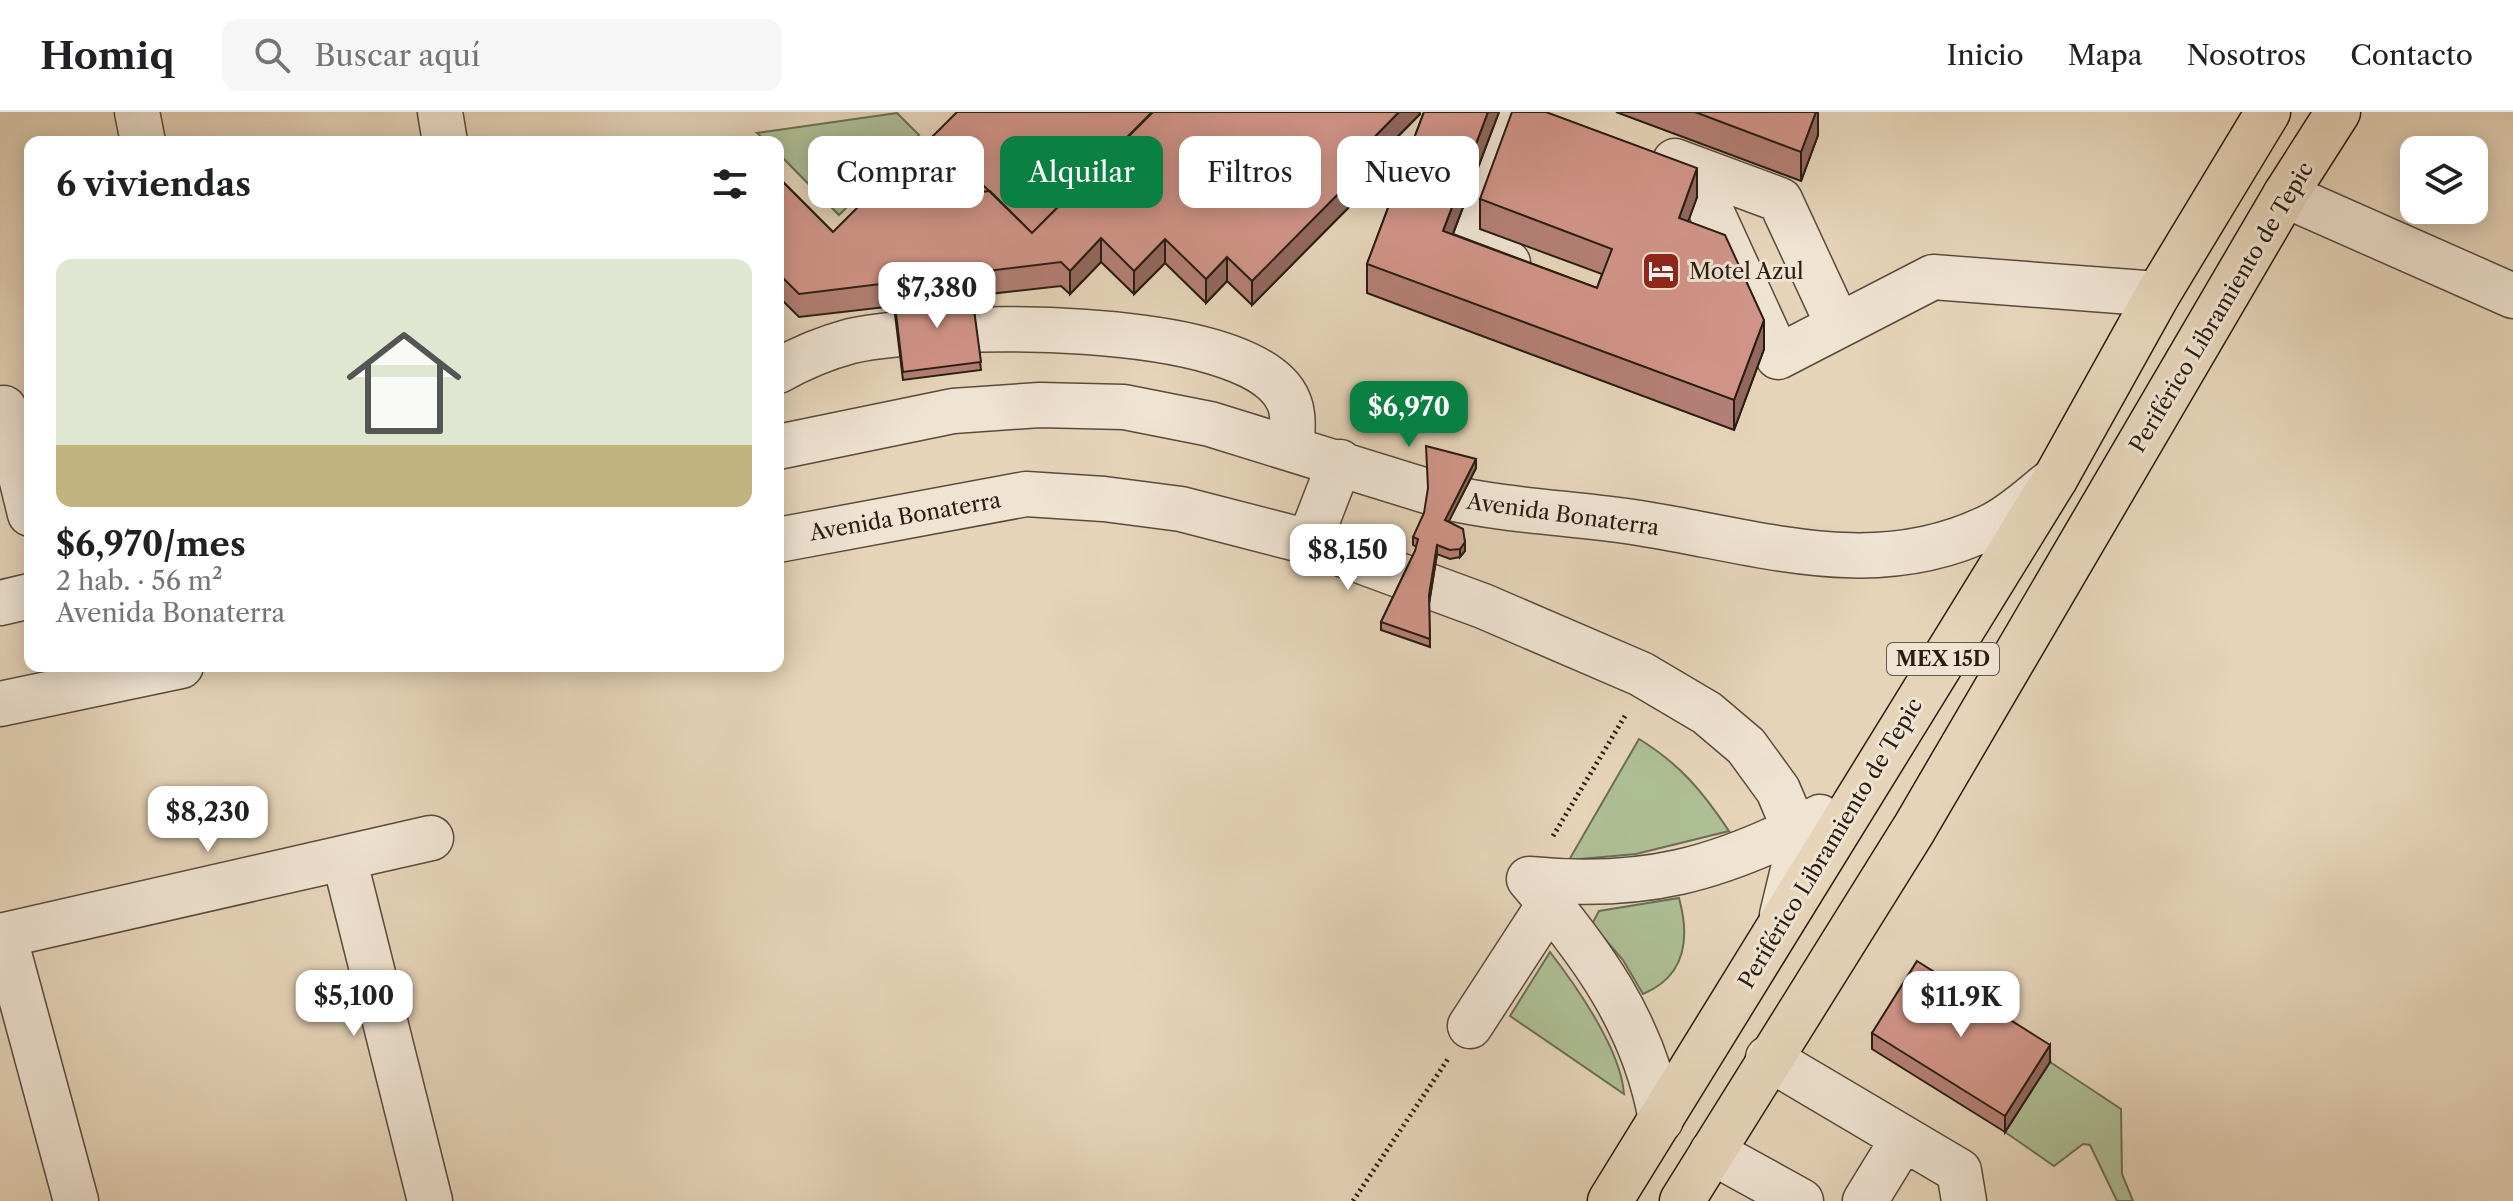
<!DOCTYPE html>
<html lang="es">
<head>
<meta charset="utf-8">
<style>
  :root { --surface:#fff; --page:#f6f6f6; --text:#202124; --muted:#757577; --line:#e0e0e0; --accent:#0b8043 }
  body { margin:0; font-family:"Libre Caslon Text",serif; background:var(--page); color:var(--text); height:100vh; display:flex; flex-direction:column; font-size:30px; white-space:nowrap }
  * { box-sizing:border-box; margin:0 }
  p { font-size:26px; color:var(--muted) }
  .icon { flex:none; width:44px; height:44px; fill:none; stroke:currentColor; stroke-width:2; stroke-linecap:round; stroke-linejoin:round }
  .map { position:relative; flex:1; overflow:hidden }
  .side { position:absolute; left:24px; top:24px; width:760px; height:536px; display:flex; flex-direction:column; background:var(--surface); border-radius:16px; box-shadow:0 4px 20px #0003 }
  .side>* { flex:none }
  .guide { position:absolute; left:808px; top:24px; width:760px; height:72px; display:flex; gap:16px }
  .buttons { position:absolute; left:2400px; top:24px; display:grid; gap:16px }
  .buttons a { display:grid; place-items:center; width:88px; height:88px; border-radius:16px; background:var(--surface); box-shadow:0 4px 20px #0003; font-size:40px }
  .price { position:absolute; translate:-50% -68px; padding:0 18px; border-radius:16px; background:#fff; color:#222; font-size:26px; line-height:52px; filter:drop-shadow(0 2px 4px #0008) }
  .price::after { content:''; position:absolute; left:50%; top:48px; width:24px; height:18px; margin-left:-12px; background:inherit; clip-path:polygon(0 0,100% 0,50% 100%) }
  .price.active { background:var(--accent); color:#fff }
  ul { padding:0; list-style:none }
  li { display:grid; align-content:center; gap:16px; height:424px; padding:0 32px }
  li+li { border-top:2px solid var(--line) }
  li span { display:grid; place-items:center; height:248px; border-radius:16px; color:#555 }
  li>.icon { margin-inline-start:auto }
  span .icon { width:144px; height:144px; fill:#fffc; stroke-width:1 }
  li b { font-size:34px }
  h2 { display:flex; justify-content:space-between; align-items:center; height:96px; padding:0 32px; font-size:34px }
  .tag { padding:0 28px; border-radius:16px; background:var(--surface); box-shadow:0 4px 20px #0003; font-size:28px; line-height:72px }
  .tag.active { background:var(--accent); color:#fff }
  header { display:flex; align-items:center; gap:48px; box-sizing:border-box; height:112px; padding:0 40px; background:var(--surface); border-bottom:2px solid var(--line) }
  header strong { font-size:38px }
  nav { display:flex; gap:44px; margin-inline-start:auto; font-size:28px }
  .search { width:560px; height:72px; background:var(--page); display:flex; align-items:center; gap:20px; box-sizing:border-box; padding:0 28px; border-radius:16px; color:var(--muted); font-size:30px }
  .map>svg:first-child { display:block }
  .green { fill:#aebe95; stroke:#6b6e54; stroke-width:2 }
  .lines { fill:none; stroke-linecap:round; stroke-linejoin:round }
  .minor-casing { stroke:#584b3c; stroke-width:47 }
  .highway-casing { stroke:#281d12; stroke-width:47 }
  .path { stroke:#281d12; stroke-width:5; stroke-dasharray:2 4; stroke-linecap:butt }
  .minor { stroke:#efe3d2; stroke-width:44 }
  .highway { stroke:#e6d4b9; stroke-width:44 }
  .wall { fill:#b47f75; stroke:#281d12; stroke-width:2 }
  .shaded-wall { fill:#92685f; stroke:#281d12; stroke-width:2 }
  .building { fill:#d19488; stroke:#281d12; stroke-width:2 }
  .labels { text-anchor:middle; stroke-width:6; stroke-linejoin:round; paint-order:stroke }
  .shield { fill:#efe3d2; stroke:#64584c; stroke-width:2 }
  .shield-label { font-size:20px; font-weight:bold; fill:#281d12 }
  .poi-label { font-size:22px; fill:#281d12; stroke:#efe3d2; text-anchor:start }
  .street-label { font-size:22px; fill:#281d12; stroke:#efe3d2 }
</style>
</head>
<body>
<header>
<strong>Homiq</strong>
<div class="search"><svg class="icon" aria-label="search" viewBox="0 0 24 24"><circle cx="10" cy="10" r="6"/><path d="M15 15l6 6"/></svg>Buscar aquí</div>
<nav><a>Inicio</a><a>Mapa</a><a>Nosotros</a><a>Contacto</a></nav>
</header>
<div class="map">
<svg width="2513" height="1089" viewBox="0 0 2513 1089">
  <rect width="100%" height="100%" fill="#e6d4b9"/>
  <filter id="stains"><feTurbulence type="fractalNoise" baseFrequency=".0025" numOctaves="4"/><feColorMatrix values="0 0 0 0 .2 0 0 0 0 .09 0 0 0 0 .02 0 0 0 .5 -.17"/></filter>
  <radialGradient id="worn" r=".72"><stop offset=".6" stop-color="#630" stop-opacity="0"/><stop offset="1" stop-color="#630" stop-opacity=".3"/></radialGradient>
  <path class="green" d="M897 1 919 23 839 103 778 41V30H767L757 21Z
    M934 57 964 86 895 95Z
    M1639 627C1680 652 1703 680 1729 719L1636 742 1569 748Z
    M1679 786C1690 826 1686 864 1643 882L1623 848 1592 812 1599 799Z
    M1550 840C1577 875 1621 938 1624 982L1510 904Z
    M2050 950 2121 997 2122 1062 2133 1089H2117L2090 1033 2083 1032 2054 1054 2005 1020Z"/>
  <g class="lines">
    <defs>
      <path id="minor" d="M137 0 143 30
        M440 0 445 30
        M1675 49 1780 88 1838 213
        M1691 55 1778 245 1933 165 2158 182
        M2285 83 2513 184
        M1508 151 1461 134 1510 0
        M778 259C801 246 825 236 851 229 930 211 1250 203 1288 288 1295 302 1292 321 1292 336
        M4 296 30 402
        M778 335 953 299 1040 293 1124 295 1210 312 1446 385C1512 400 1579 401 1645 412 1764 431 1876 471 1991 414 2014 403 2035 382 2055 367
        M778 428 1026 382 1104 387 1181 397 1309 430 1483 494 1641 562 1707 601 1746 634 1778 678 1795 718 1796 745 1782 803
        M1309 430 1340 350
        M0 491 30 484
        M0 592 181 554
        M344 746 430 1089
        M1529 767C1644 778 1718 758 1820 705
        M1529 767C1591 840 1644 911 1661 1008
        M4 823 76 1089
        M0 824 431 726
        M1470 914 1550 791
        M1768 946 1959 1059 1964 1089
        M1712 1040 1801 1089
        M1865 1089 1903 1027"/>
      <path id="highway" d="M1610 1089 2055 367 2158 182 2268 0
        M1682 1089 1914 717 2285 83 2338 0"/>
    </defs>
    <use href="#minor" class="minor-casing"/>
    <use href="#highway" class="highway-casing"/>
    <path class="path" d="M1553 724 1625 604
      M1353 1089 1448 947"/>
    <use href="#minor" class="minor"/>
    <use href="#highway" class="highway"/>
  </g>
  <path class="wall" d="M1420 0V2L1352 71V92L1252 193 1227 169 1206 191 1165 151 1134 182 1101 150 1070 182 1061 174 972 184 981 258 903 268 894 194 799 205 778 184V65L833 120 981 80 933 33V24Z
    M1424 0H1499L1453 122 1597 176 1602 162 1480 117V87L1697 85 1688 109 1764 237 1734 318 1367 181V152Z
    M1616 0H1818V23L1801 69Z
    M1476 356 1448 410 1465 439 1460 445 1450 447 1437 442 1429 491 1430 535 1381 518V510L1415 439 1417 435 1413 433V425Z
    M1872 921 2050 950 2005 1020 1872 937Z"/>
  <path class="shaded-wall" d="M1399 0H1420V2L1352 71V92L1252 193V169L1342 58Z
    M1488 0H1499L1443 148V119Z
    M1816 0H1818V23L1801 69V40Z
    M1697 56V85L1679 135V106Z
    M1101 126V150L1070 182V159Z
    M1165 127V151L1134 182V159Z
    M1227 145V169L1206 191V167Z
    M1764 208V237L1734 318V288Z
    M1476 347V356L1445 417V408Z
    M1465 430V439L1460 445V437Z
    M1437 433V442L1429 492V483Z
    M2050 933V950L2005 1020V1004Z"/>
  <path class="building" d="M957 0H1152L1032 121 933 24Z
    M1153 0H1399L1342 58 1352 68 1252 169 1227 145 1206 167 1165 127 1134 159 1101 126 1070 159 1061 150 799 182 778 161V65L833 120 860 93 990 79 1032 121Z
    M1424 0H1488L1443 119 1597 176 1612 137 1480 87 1512 0H1546L1697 56 1679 106 1725 123 1764 208 1734 288 1367 152Z
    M1695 0H1816L1801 40Z
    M971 175 981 250 903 260 894 185Z
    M1426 334 1476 347 1445 408 1463 417 1465 430 1460 437 1450 438 1437 433 1429 483 1430 527 1381 510 1415 439 1418 427 1413 425 1424 401 1428 376Z
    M1917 849 2050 933 2005 1004 1872 921Z"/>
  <defs>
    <symbol id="hotel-square" viewBox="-11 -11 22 22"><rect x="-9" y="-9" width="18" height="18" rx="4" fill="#8f2418" stroke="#efe3d2"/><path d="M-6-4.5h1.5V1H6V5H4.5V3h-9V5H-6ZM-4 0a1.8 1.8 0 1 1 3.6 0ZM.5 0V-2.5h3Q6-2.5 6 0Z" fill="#fff"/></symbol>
  </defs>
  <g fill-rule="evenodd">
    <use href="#hotel-square" x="1639" y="137" width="44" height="44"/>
  </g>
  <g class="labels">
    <rect class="shield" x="1887" y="531" width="112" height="32" rx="6"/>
    <g class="shield-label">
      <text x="1943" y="554">MEX 15D</text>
    </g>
    <g class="poi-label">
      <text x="1689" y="167">Motel Azul</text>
    </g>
    <g class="street-label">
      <text transform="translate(2221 195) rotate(-59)" y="8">Periférico Libramiento de Tepic</text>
      <text transform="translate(1563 402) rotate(8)" y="8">Avenida Bonaterra</text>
      <text transform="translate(905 404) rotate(-10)" y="8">Avenida Bonaterra</text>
      <text transform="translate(1830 731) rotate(-59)" y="8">Periférico Libramiento de Tepic</text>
    </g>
  </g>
  <rect width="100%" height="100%" filter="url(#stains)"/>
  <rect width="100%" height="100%" fill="url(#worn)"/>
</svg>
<div class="buttons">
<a><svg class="icon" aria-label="layers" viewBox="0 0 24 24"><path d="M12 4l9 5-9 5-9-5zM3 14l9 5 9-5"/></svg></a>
</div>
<b class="price" style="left:937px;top:218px">$7,380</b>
<b class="price active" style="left:1409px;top:337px">$6,970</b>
<b class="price" style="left:1348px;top:480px">$8,150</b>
<b class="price" style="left:208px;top:742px">$8,230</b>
<b class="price" style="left:354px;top:926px">$5,100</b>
<b class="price" style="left:1961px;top:927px">$11.9K</b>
<div class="guide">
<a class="tag">Comprar</a>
<a class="tag active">Alquilar</a>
<a class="tag">Filtros</a>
<a class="tag">Nuevo</a>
</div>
<section class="side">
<h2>6 viviendas<svg class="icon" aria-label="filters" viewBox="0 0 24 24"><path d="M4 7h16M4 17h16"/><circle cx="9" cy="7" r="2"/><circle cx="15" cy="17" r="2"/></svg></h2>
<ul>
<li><span style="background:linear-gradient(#dfe7d0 75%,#c2b280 0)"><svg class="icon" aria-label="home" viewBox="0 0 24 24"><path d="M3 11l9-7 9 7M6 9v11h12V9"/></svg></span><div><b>$6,970/mes</b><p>2 hab. · 56 m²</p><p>Avenida Bonaterra</p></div></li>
</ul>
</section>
</div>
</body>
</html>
